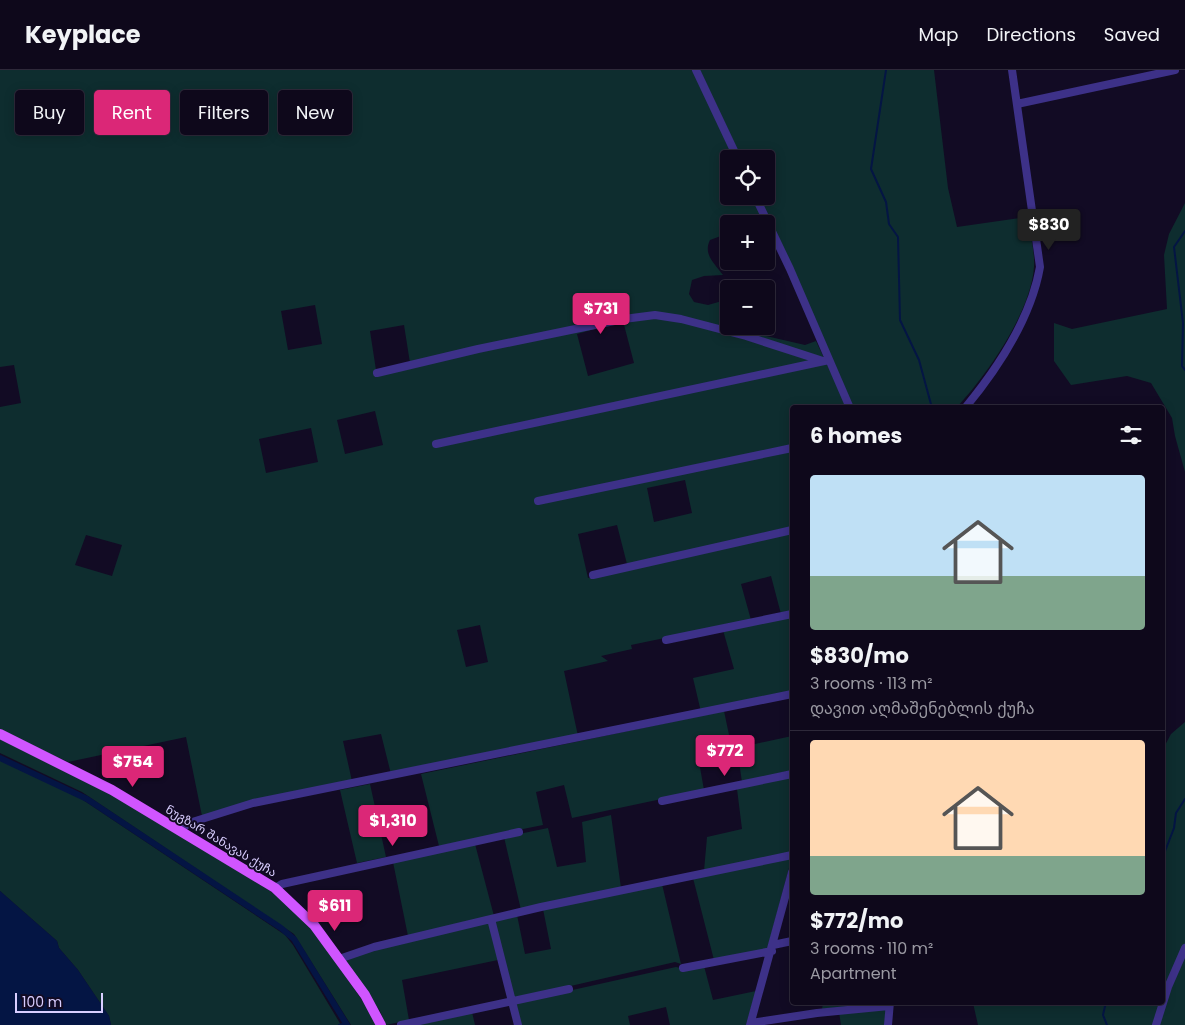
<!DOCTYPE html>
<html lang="en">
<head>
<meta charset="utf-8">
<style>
  :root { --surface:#0e081b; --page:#1c1628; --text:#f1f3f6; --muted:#9b9aa3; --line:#2e293a; --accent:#db2777 }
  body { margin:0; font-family:Poppins,"Noto Sans Georgian",sans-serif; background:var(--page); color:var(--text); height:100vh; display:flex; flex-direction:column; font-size:19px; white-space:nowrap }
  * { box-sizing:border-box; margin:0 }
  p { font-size:16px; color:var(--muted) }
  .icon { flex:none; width:28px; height:28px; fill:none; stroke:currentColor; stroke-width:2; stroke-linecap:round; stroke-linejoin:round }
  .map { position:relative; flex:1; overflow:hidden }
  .side { position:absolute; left:790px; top:335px; width:375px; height:600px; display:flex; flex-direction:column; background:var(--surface); border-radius:5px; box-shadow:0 2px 12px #0003,0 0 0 1px var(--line) }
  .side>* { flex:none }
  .guide { position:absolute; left:15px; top:20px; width:475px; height:45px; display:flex; gap:10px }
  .tools { position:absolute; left:720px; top:80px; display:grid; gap:10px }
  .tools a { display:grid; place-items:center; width:55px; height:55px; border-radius:5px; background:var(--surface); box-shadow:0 2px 12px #0003,0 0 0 1px var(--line); font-size:25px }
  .scale { position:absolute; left:15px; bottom:12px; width:88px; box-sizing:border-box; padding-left:5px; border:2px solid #d9ceff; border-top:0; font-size:14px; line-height:18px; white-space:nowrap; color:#d9ceff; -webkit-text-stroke:4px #120b24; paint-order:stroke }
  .price { position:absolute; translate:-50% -42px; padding:0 11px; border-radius:5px; background:var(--accent); color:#fff; font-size:16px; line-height:32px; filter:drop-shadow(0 1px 2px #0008) }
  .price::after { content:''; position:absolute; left:50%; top:30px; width:15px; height:11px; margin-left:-8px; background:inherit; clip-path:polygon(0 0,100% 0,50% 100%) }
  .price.selected { background:#222; color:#fff }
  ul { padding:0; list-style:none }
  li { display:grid; align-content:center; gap:10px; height:265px; padding:0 20px }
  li+li { border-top:1px solid var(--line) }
  li span { display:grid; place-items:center; height:155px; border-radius:5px; color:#555 }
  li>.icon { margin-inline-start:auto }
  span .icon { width:90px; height:90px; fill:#fffc; stroke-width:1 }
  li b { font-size:21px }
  h2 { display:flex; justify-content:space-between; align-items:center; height:60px; padding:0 20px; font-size:21px }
  .tag { padding:0 18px; border-radius:5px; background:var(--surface); box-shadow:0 2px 12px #0003,0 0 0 1px var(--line); font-size:18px; line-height:45px }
  .tag.selected { background:var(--accent); color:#fff }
  header { display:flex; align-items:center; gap:30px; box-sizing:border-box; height:70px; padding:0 25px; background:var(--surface); border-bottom:1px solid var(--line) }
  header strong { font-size:24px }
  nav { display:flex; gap:28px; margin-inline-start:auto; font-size:18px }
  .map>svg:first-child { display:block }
  .green { fill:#0e2d2f; fill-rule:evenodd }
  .water { fill:#041544 }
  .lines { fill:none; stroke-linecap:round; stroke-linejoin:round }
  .stream { stroke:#041544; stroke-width:2 }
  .canal { stroke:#041544; stroke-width:6 }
  .minor { stroke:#3d3188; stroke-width:8 }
  .major { stroke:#d055ff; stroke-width:10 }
  .labels { text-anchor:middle; stroke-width:4; stroke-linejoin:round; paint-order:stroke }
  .street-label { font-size:12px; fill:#d9ceff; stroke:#120b24 }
</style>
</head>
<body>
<header>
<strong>Keyplace</strong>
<nav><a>Map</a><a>Directions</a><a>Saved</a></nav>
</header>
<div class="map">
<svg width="1185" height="955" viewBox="0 0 1185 955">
  <rect width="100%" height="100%" fill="#120b24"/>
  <path class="green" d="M0 0H693L737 89H729V126H754L766 154H729V163L710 170C703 184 714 193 723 205L704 206 692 210 689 224 694 232 708 235 729 229V256H766V241L771 244V251L766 266 805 275 816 271 847 337 792 338V458L627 494 617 455 578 464 588 508 792 463V542L781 544 771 506 741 514 751 550 631 575 632 579 601 586 608 591 564 601 578 666 391 704 381 664 343 671 352 711 254 730 202 746 186 667 68 692 0 661V337L21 333 14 295 0 297ZM315 235 322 274 288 280 281 241ZM623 251 634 293 588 306 577 264ZM404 255 410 293 376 300 370 261ZM375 341 383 375 345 384 337 350ZM311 358 318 392 266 403 259 369ZM685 410 692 443 654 452 647 418ZM86 465 122 475 112 506 75 495ZM480 555 488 592 466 597 457 560Z
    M700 0H934L948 118 957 157 1027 147C1030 163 1035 181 1034 197 1031 242 987 305 957 337L900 338 897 336 896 338 851 337 758 126H766V89H742Z
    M1185 133V402L1175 366 1172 348 1151 313 1127 306 1071 315 1054 291V253L1072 259 1167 239 1164 185 1169 164Z
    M792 546V622L701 642 693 608 734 599 723 560Z
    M724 641 732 679 698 686 704 720 572 748 564 715 536 722 543 755 439 776 421 704Z
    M1185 652V955H978L973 933 1162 932 1163 679 1171 664Z
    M792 666V700L742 712 737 678Z
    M0 668 103 718 280 827 310 855 366 936 376 955H351L294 864 82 722 0 683Z
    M0 690 80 728 285 865 293 875 341 955H111L109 946 78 900 59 878 57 871 0 821Z
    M792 706V782L704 801 707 767 742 759 737 719Z
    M370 714 386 787 357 793 340 720Z
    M611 745 621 818 521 840 504 767 548 758 557 797 586 792 582 752Z
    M475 774 494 846 408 866 393 792Z
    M792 787 767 880 714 890 693 808Z
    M662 814 681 894 675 892 514 929 494 851 517 845 525 884 551 879 543 839Z
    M489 852 498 890 402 910 409 950 386 955 380 941 344 890 376 879Z
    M704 896 713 930 756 921 746 955H670L666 937 628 946 630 955H520L514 933 676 897 685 899Z
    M823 933H887L822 939Z
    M887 939 886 955H841L839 942Z
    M472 942 475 955H410Z"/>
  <path class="water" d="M0 821 57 871 59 878 78 900 109 946 111 955H0Z"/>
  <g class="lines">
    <path class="stream" d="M886 0 871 99 886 132 889 154 898 167 900 250 919 290 932 338
      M1185 161 1174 177 1183 253 1182 296 1185 300
      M1162 789 1174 758 1176 743 1185 729
      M1106 932 1103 945 1107 955
      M339 955 346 953"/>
    <path class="canal" d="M0 688 87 729 281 858 294 869 347 955"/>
    <path class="minor" d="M696 0 738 89
      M1017 34 1175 0
      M755 126 790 199 850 338
      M377 303 478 279 624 249 655 245 681 249 746 266 823 291
      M965 338C998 298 1031 248 1040 197L1012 0
      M436 374 829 290
      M538 431 792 378
      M593 505 792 460
      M666 570 792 544
      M662 731 792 704
      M180 760 189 753 253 733 792 624
      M275 818 282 814 519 762
      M491 849 518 955
      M773 875 792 871
      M339 889 374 877 541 837 792 785
      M683 898 772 881
      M751 953 817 943 889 936
      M401 955 569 919
      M750 955 792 802
      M888 955 890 932
      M1156 955 1168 917 1185 878"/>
    <path class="major" d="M0 664 112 720 275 818 314 855 365 925 381 955"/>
  </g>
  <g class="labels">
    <g class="street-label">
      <text transform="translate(221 771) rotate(31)" y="4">ნუგზარ შანავას ქუჩა</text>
    </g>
  </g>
</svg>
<div class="tools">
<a><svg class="icon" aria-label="locate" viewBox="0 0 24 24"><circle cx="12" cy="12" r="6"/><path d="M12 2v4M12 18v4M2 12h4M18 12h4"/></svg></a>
<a>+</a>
<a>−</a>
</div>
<div class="scale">100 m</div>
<b class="price selected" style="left:1049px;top:181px">$830</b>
<b class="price" style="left:601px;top:265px">$731</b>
<b class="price" style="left:725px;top:707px">$772</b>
<b class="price" style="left:133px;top:718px">$754</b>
<b class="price" style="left:393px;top:777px">$1,310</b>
<b class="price" style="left:335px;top:862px">$611</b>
<div class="guide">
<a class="tag">Buy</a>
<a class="tag selected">Rent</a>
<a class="tag">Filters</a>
<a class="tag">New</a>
</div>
<section class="side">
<h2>6 homes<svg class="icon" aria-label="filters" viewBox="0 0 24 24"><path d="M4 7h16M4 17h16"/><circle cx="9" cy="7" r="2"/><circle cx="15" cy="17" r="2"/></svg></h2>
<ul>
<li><span style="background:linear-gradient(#bfe0f5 65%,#7fa58c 0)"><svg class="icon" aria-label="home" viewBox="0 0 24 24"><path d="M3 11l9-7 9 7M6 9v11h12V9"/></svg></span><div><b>$830/mo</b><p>3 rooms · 113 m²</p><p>დავით აღმაშენებლის ქუჩა</p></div></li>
<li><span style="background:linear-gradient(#ffd9b3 75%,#7fa58c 0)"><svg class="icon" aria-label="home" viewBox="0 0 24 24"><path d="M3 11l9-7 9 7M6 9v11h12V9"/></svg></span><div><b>$772/mo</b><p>3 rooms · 110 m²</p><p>Apartment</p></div></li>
</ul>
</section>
</div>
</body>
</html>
